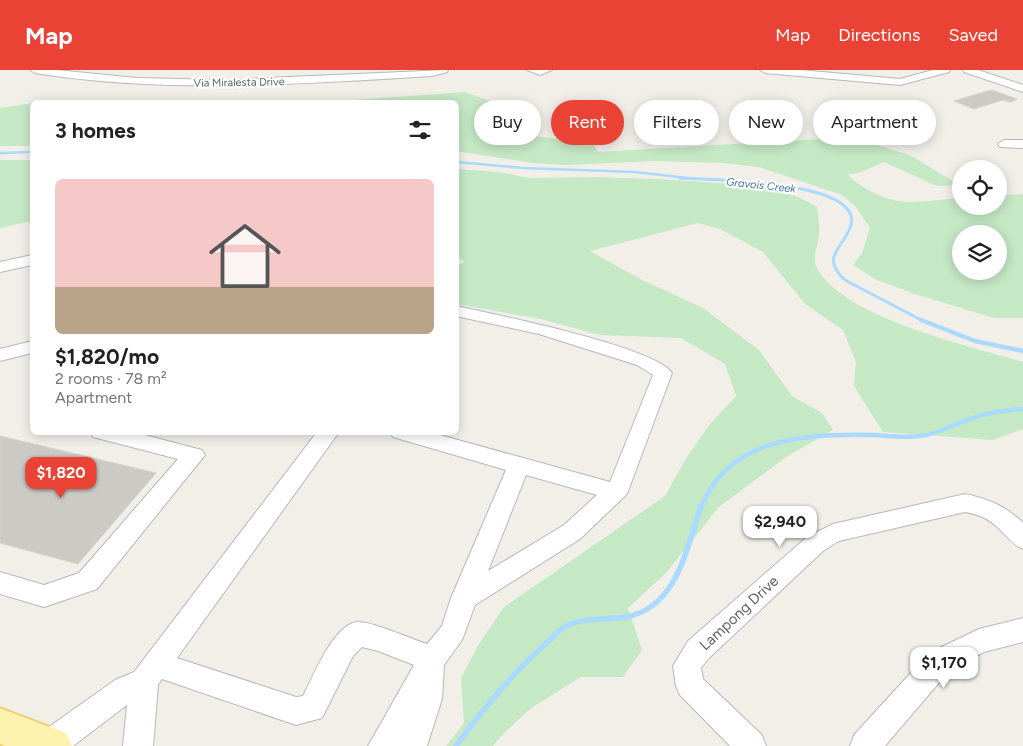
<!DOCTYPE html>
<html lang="en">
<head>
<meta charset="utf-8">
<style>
  :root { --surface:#fff; --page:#f2f2f2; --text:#222; --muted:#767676; --line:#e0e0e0; --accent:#ea4335 }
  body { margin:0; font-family:Figtree,sans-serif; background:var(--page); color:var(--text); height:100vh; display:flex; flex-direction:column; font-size:19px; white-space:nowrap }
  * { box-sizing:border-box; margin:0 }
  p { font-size:16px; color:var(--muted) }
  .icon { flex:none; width:28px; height:28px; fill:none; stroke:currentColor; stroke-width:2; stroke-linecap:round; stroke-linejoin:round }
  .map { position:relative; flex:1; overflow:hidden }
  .side { position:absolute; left:30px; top:30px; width:429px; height:335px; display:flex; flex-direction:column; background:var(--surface); border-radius:8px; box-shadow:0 2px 12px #0003 }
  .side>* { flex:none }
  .top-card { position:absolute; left:474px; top:30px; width:474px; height:45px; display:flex; gap:10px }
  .controls { position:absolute; left:952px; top:90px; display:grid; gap:10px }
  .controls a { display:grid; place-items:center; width:55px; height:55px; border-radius:50%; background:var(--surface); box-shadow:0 2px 12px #0003; font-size:25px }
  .price { position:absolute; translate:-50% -42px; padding:0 11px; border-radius:10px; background:#fff; color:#222; font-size:16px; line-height:32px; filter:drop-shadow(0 1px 2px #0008) }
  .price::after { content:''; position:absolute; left:50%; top:30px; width:15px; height:11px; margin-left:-8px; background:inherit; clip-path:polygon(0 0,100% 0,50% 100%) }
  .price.current { background:var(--accent); color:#fff }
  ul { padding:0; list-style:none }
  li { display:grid; align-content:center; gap:10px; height:265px; padding:0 25px }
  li+li { border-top:1px solid var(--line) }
  li span { display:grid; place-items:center; height:155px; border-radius:8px; color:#555 }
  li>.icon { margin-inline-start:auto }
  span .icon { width:90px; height:90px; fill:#fffc; stroke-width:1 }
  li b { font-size:21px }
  h2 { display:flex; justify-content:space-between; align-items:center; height:60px; padding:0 25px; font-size:21px }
  .pill { padding:0 18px; border-radius:22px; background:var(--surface); box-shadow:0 2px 12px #0003; font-size:18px; line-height:45px }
  .pill.current { background:var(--accent); color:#fff }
  header { display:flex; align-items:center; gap:30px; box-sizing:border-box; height:70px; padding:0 25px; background:var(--accent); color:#fff }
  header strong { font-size:24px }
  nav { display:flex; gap:28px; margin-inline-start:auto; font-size:18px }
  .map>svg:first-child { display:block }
  .green { fill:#c5e8c5; fill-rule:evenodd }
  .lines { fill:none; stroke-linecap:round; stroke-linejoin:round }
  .stream-far3 { stroke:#aadaff; stroke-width:2.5 }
  .stream-far2 { stroke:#aadaff; stroke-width:3 }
  .stream-far1 { stroke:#aadaff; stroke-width:4.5 }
  .stream { stroke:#aadaff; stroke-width:5.5 }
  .building { fill:#cccac5; stroke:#d6d1c6 }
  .minor-casing { stroke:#b5b8bc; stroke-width:2 }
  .major-casing { stroke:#f2c960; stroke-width:3 }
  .minor { fill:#fff; fill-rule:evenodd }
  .major { fill:#fff2af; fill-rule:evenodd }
  .labels { text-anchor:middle; stroke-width:4.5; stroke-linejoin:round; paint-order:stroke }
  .far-street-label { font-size:11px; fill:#5f6368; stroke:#fff }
  .far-water-label { font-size:11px; font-style:italic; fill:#4174aa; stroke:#fff }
  .near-street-label { font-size:15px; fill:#5f6368; stroke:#fff }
</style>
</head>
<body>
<header>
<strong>Map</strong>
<nav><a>Map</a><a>Directions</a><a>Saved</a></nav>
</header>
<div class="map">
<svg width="1023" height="676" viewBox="0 0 1023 676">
  <rect width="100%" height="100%" fill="#f1efe8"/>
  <path class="green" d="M465 22 498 34 501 54 521 65 559 69 590 70 598 82 821 69 877 75 912 86 959 115 937 116 884 92 861 102 848 105C861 118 888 132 907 132 925 132 943 129 961 128V136H999V126L1023 124V248H994L915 224 875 209 853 195 862 183 870 158 856 137 842 125 759 97 723 93 654 91 567 95 533 93 456 81V32H323ZM961 164H999V201H961Z
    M32 33V76H0V38Z
    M0 90H32V151L0 158Z
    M456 99 498 102 529 108 595 107 656 109 765 116 798 127 817 137C818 146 820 155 819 164 819 177 810 186 818 200 847 249 970 276 1023 292V359L993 370 883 362 854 316 856 292 843 260 805 234 763 182 720 159 698 153 590 181 642 210 703 238 759 280 792 326 822 343 833 360 786 387 719 437 665 504 628 538 642 580 623 607H581L531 638 503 664 493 676H446L464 653 461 608 479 574 504 537 665 426 687 387 710 354 736 326 725 294 681 268 600 265 541 249 456 234V196L465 192 456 186Z"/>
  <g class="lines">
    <path class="stream-far3" d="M0 83 32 82
      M456 92 523 98 635 102 696 109"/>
    <path class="stream-far2" d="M679 108C704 110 870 109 850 158 840 181 821 188 845 210L923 251"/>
    <path class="stream-far1" d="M921 250 975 271 1023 281
      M702 436C729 366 811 363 875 365 890 366 906 368 921 366 937 364 952 355 967 350 985 343 1004 340 1023 339"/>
    <path class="stream" d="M456 676C482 640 510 606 543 576 550 570 558 561 566 556 585 547 607 550 626 547 679 537 686 476 702 434"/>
  </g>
  <path class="building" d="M991 20 1017 29 1011 32 1002 30 974 39 954 31Z
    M0 366 156 403 78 494 0 473Z"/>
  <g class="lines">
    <defs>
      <path id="minor" d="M30 0H56L137 8 222 10 448 0 447 2 432 6C299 14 167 24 35 3Z
        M527 0H552L540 5Z
        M760 0H800L900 9 933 0H950L949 2 900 15 765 3Z
        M963 0H978L1023 15V22L964 2Z
        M1004 70H1023V78L1000 77 998 74Z
        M32 185V195L0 202V192Z
        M456 236C493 244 656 277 672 303L627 424 580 469 475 535 462 570 444 595 442 629 427 676H368L414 595 378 581 362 577 353 586 322 648 296 655 162 609 158 615 153 676H123L127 635 73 676H36L39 664 115 610 134 602 317 362H339L177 588 296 627 303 626C313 607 333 555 357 552 372 551 411 569 427 574L442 556 451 528 506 400 393 367 390 362H429L610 412 653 305 637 295 539 264 456 246ZM526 405 597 425 564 455 488 501Z
        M32 271V283L0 291V279Z
        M90 362H133L202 380 205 385 97 519 44 537 0 524V502L44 515 79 503 178 389 93 367Z
        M965 424C988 429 1006 436 1023 453V479C1011 474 1005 464 995 455 986 447 976 444 965 442L839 471 823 481 708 589 701 598 703 609 762 665 766 676H730L680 625 676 616 673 596 688 571 807 467 833 454Z
        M1023 548V572L984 582 949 601 885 676H850L854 665 929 583 979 559Z"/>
      <path id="major" d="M0 638 66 663 72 676H5L0 674Z"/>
    </defs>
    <use href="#minor" class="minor-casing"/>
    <use href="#major" class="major-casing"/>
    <use href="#minor" class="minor"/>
    <use href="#major" class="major"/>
  </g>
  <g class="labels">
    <g class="far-street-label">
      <text transform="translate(239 12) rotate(-1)" y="4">Via Miralesta Drive</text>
    </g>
    <g class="far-water-label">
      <text transform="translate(761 115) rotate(6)" y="4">Gravois Creek</text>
    </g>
    <g class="near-street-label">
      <text transform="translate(739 543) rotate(-43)" y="5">Lampong Drive</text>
    </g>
  </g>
</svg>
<div class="controls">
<a><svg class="icon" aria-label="locate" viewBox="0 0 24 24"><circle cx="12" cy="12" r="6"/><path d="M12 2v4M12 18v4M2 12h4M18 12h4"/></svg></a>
<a><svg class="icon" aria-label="layers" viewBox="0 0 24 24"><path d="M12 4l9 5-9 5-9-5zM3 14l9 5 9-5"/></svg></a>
</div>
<b class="price current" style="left:61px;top:429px">$1,820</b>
<b class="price" style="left:780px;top:478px">$2,940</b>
<b class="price" style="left:944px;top:619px">$1,170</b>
<div class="top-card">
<a class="pill">Buy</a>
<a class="pill current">Rent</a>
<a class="pill">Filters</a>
<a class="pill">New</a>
<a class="pill">Apartment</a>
</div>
<section class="side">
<h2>3 homes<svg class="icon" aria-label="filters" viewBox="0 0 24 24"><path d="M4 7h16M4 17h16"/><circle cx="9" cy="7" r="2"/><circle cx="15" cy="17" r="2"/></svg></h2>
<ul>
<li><span style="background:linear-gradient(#f6c9c9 70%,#b9a48a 0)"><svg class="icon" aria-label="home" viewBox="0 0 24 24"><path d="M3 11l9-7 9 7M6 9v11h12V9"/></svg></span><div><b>$1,820/mo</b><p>2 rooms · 78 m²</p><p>Apartment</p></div></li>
</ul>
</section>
</div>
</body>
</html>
